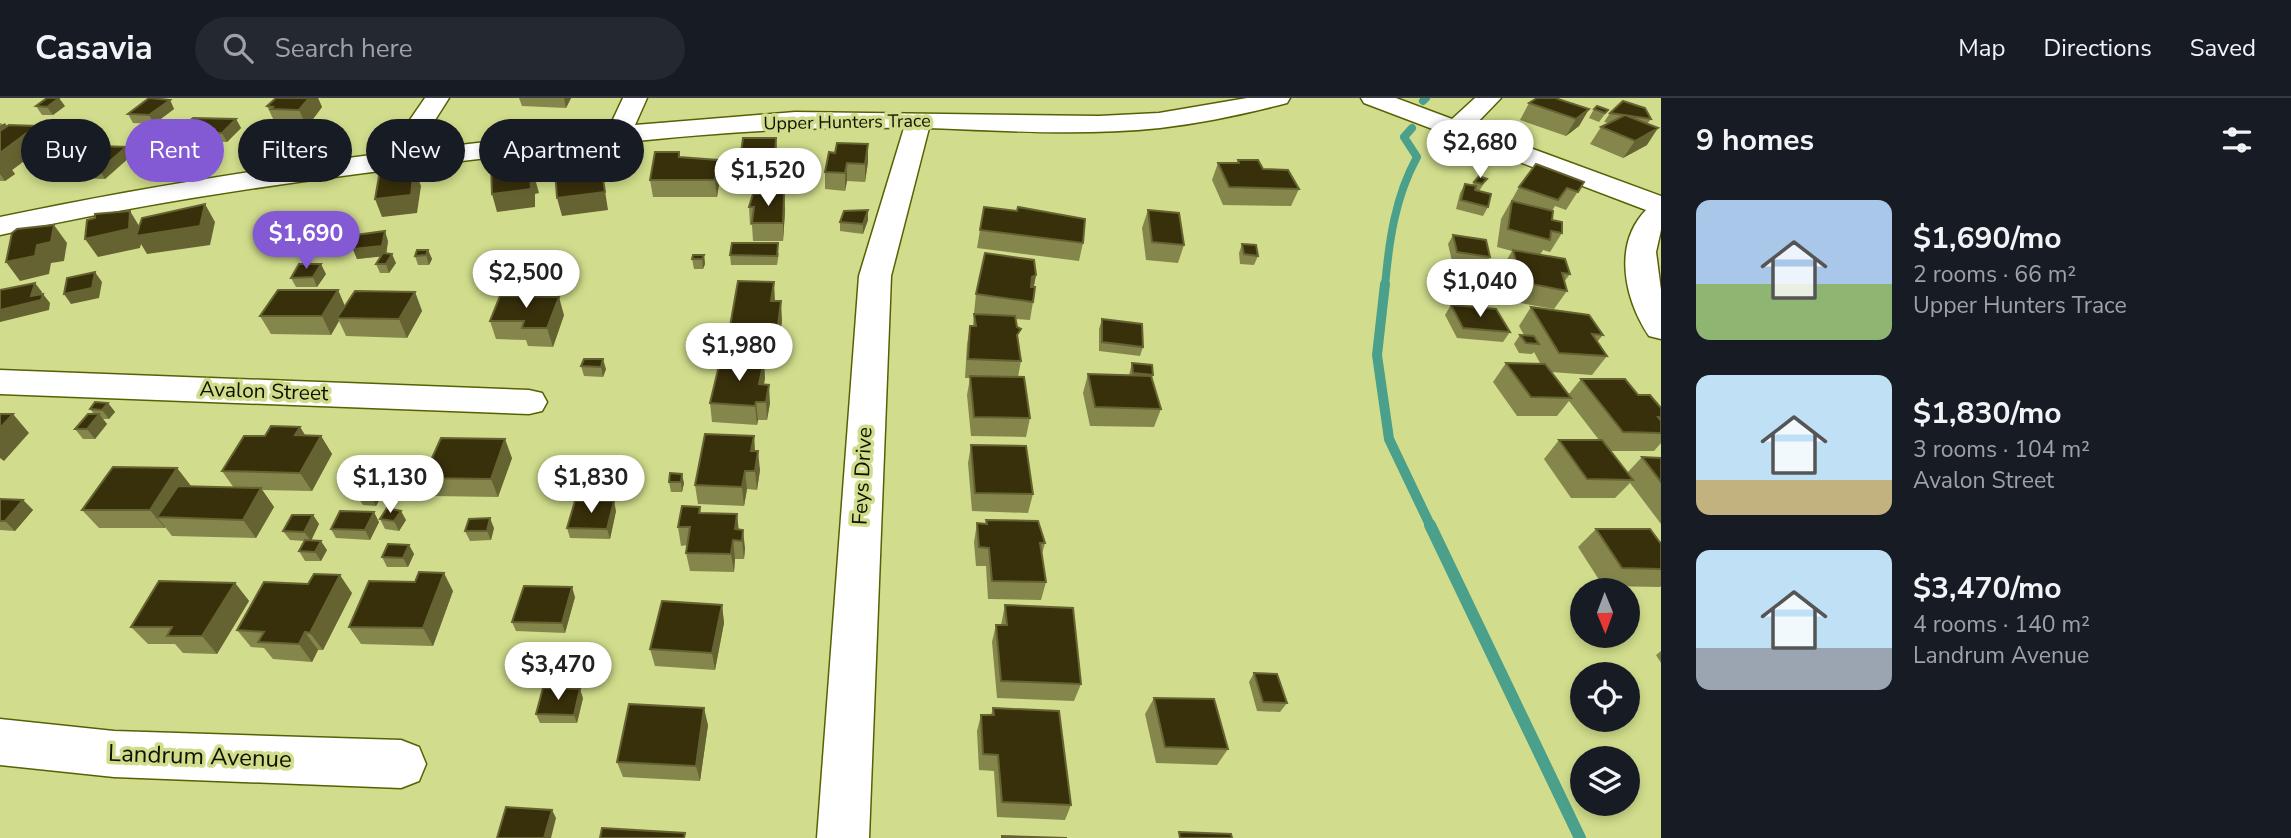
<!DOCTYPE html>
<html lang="en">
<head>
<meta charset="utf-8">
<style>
  :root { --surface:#171b24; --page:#242831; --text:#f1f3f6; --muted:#9ea1a6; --line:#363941; --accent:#835ad4 }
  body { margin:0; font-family:"Nunito Sans",sans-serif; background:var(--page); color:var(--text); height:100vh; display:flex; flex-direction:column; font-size:26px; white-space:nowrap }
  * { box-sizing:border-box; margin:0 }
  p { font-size:23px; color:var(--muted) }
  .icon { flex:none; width:38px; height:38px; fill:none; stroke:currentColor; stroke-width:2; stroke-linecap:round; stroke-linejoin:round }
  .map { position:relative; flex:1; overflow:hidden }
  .details { display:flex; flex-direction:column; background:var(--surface); width:630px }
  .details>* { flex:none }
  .guide { position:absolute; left:21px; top:21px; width:665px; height:63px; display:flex; gap:14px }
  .needle { width:46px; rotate:179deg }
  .fabs { position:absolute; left:1570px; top:480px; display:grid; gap:14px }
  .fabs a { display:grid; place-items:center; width:70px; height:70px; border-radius:50%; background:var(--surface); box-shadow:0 4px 10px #0003; font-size:35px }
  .price { position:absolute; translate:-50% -60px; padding:0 16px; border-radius:24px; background:#fff; color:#222; font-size:23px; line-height:46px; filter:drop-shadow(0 2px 4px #0008) }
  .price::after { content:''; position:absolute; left:50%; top:42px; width:21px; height:16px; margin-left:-10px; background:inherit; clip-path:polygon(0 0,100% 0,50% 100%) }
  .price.selected { background:var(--accent); color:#fff }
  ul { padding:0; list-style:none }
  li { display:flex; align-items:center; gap:21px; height:175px; padding:0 35px }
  li span { display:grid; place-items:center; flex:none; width:196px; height:140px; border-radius:14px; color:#555 }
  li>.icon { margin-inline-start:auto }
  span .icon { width:84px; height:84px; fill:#fffc; stroke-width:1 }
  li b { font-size:30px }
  h2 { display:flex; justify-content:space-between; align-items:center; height:84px; padding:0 35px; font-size:30px }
  .pill { padding:0 24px; border-radius:32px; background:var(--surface); box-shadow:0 4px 10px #0003; font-size:24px; line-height:63px }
  .pill.selected { background:var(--accent); color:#fff }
  header { display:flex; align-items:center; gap:42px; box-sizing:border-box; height:98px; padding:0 35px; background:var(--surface); border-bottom:2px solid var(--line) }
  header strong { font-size:33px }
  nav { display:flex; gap:38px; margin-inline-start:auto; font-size:24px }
  .search { width:490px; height:63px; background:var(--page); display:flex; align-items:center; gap:18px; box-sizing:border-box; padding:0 24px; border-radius:38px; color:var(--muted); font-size:26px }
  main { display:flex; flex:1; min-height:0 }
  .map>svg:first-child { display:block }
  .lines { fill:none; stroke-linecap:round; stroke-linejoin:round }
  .stream-far2 { stroke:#4ba08c; stroke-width:8 }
  .stream-far1 { stroke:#4ba08c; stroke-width:10 }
  .stream { stroke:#4ba08c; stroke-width:12 }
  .minor-casing { stroke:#586003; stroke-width:3 }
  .minor { fill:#fff; fill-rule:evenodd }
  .wall { fill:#84864c }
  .shaded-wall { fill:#666332 }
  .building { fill:#382f0b; stroke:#666332; stroke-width:2 }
  .labels { text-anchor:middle; stroke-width:7; stroke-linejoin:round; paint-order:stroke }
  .far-street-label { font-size:18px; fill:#101200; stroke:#d1dd8c }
  .street-label { font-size:21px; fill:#101200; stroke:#d1dd8c }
  .near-street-label { font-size:24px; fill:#101200; stroke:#d1dd8c }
</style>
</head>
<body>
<header>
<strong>Casavia</strong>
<div class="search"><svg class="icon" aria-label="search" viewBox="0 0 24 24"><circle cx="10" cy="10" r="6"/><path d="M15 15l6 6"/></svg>Search here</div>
<nav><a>Map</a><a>Directions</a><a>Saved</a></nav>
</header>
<main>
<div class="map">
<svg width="1661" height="740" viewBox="0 0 1661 740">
  <rect width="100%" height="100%" fill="#d1dd8c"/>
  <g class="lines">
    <path class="stream-far2" d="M1423 3 1426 0
      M1385 188C1389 143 1395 99 1417 59L1404 39 1412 30"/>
    <path class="stream-far1" d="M1385 186 1377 257 1389 341 1431 429"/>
    <path class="stream" d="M1430 427 1580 740"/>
    <defs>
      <path id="minor" d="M425 0H449L416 52 609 30 623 0H647L635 27 795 14 1099 18 1159 15 1247 0H1290L1287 5C1245 16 1203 25 1160 30 1084 38 1006 33 929 30L891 178 869 740H817L859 178 904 30C764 27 626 43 487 60 323 79 161 101 0 137V119C128 92 257 71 387 55Z
        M1361 0H1396L1452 21 1475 0H1501L1473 29 1661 98V132L1656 154 1661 192V241L1649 238C1625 202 1612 147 1646 112L1364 5Z
        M0 272 529 292 542 295 547 304 542 313 529 316 0 296Z
        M0 621 114 633 401 642 419 649 426 666 419 683 401 690 114 679 0 667Z"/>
    </defs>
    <use href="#minor" class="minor-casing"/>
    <use href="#minor" class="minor"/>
  </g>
  <path class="wall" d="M276 0H318L322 9 307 29 279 28 278 25H275L267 8Z
    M519 0H571L566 10 522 8Z
    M170 2 174 11 154 26 133 25 128 16Z
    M1529 5 1589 11 1579 28 1566 38 1520 22Z
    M36 8H65L53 17H42Z
    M1594 11 1608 12 1599 24 1589 20Z
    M1610 15 1651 21 1647 26V47L1623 60 1590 46 1601 29 1609 25 1604 24Z
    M236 21 241 30 227 44 182 42 177 33Z
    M0 25 7 28H36L48 45 12 72 15 76 5 83H0Z
    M776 40 777 57 775 87H740L739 69Z
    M868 46V64L865 84 847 83 845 93 825 91V74L835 55Z
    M679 54 680 59 720 80 717 99H653L650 82Z
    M131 58 105 81 78 80 72 71Z
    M1238 62 1263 71 1299 91 1291 108 1223 107 1212 82 1218 65H1237Z
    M1487 81 1479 93 1488 109 1483 118 1456 111 1460 95 1465 86 1472 87 1474 84Z
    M1584 84 1566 112 1555 108 1552 113V122L1562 135 1550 154 1543 152 1540 157 1570 176 1564 184 1567 193 1554 211 1509 203 1502 170 1512 153 1497 149 1501 121 1519 89Z
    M784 95 785 113 783 143H753L752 127H750L749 109Z
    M1148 112 1184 147 1178 165 1146 162 1142 130Z
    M1017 113 1083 145 1079 163 977 150 980 132Z
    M868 122 863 136 840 133V124Z
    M1453 137 1490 159 1485 169 1452 163 1448 146Z
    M388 143 386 155 396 165 389 175H380L376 166 381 158 357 161 353 151Z
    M1242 146 1258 158 1254 167 1240 166 1239 155Z
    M428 152 432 161 429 167H418L415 158Z
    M779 155 777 167H731L730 157Z
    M704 157 705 166 703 171H694L692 161Z
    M326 176 317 189H296L291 180Z
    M1036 177 1034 189 1033 204 1030 222 1016 221 1021 263 1018 279 1030 320 1026 339 971 338 967 297 970 280H965L967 246 970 228H973L974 216 989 217 974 215 976 196Z
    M1450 186 1462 194 1456 203 1445 201 1444 196Z
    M338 192 345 208 415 194 422 213 407 240 346 238 339 223 331 237 271 236 260 218Z
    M1451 207 1510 234 1503 244 1457 240 1445 217Z
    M1531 209 1603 237 1597 244 1607 258 1592 277 1551 274 1569 296 1581 281 1638 297 1661 310V345L1654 353H1610L1627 375 1642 359 1661 360V426L1630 385 1615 400H1571L1544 361 1559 342H1599L1569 303 1557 318H1517L1493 284 1506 265H1540L1534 254 1532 256 1519 255 1514 246 1520 237H1524L1519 228Z
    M564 217 553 249 528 248 526 242 496 241 490 223Z
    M1102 221 1143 249 1140 258 1099 253V231Z
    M782 222 778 254 731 253 729 234Z
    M584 261 606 271 603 279 584 278 581 268Z
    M1132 265 1153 277 1152 280 1161 311 1154 329 1090 328 1083 295 1088 276 1129 277Z
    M765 280 764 286 770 305 767 322H758L757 327 712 324 710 305Z
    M108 305 115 314 109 321H103L107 326 95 341H83L75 331 94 316 90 311Z
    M300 329 305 337 321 338 332 356 312 393 262 392 274 409 256 440 172 438 165 429V430H99L82 412 177 370 191 388 234 390 222 373 265 338Z
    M754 338 755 353 760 372 757 392 747 391 744 408 698 406 695 387Z
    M971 347 1033 396 1028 415 972 413 968 365Z
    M512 360 498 399 432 398 423 380Z
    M670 375 684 385 682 394H671L669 384Z
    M382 397 376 408 363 407 357 398Z
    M0 401 23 402 33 412 15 433 0 432Z
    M700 409 701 415 737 416 738 432 745 450 744 461H735L734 474 690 473 686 455 688 447 681 448 678 429Z
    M616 413 610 441 570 440 567 430Z
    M313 417 319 426 311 442 327 452 321 463H305L299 453 305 443 290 442 283 433Z
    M380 421 406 422 399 433 385 431Z
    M986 422 1045 445 1042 456 1046 484 1041 502 988 501 986 468H976L974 444 977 425 986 426Z
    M379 424 370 442 336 440 331 431Z
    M494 430 491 442 470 443 465 433Z
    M1596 431 1661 446V488L1660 489 1603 488 1578 449Z
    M409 447 414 456 408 469H387L382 459Z
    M235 485 249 503 217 556 183 555 175 546H148L131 529Z
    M453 493 433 548 361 546 349 529Z
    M352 495 323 552H318L312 564 273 561 264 550 251 549 237 532Z
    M575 499 565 535 516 533 512 524Z
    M722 507 724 525 715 572 655 568 650 551Z
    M1005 507 1081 586 1074 603 997 600 992 544 996 527H1001Z
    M1661 553V565L1656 557Z
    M1254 575 1287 605 1280 614 1257 613 1249 584Z
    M583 600 577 625H540L536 616Z
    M1154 600 1228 651 1217 667 1156 665 1145 616Z
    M993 610 1071 707 1065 722 997 719 994 673 979 672 977 633 981 617H991Z
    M708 627 700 683 623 679 617 664Z"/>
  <path class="shaded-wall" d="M59 0 65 8 53 17 47 9Z
    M309 0H318L322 9 307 29 299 12Z
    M564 0H571L566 10Z
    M170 2 174 11 154 26 149 17Z
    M1589 11 1579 28 1566 38 1576 21Z
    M236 21 241 30 227 44 222 35Z
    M5 25 11 34 0 42V28Z
    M36 28 48 45 12 72 15 76 5 83 0 76V55Z
    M1658 30 1647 47 1623 60 1635 43Z
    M776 40 777 57 775 87 774 69Z
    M868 46V64L865 84V66Z
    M126 49 131 58 105 81 100 72Z
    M599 54 608 112 562 118 557 100Z
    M718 62 720 80 717 99 715 82Z
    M847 65V83L845 93V75Z
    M414 70 421 88 417 115 382 119 375 101Z
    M534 77 539 95 535 96V109L497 114 492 96 530 78Z
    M784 95 785 113 783 143V125Z
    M205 106 215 124 210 147 147 156 141 146 140 150 98 159 85 141 130 113 141 131Z
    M868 112V122L863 136V126Z
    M54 127 67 145 64 163 51 165 49 176 20 183 6 164 37 147Z
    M385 133 388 143 386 158 357 161 353 151Z
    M428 152 432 161 429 167 426 157Z
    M392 156 396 165 389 175 386 166Z
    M704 157 705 166 703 171 702 161Z
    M321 166 326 176 317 189 313 179Z
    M95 174 102 184 99 200 71 206 64 196Z
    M1036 177 1032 195 1028 197 1032 179Z
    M774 184 775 203 772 222 771 203Z
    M35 185 42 194 40 203 43 196 50 205 49 212 0 224V212L31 198Z
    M338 192 346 211 337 220 339 223 331 237 322 218Z
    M415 194 422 213 407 240 399 221Z
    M559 199 564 217 553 249 547 230Z
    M781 203 782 222 778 254 777 236Z
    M603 261 606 271 603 279 601 269Z
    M764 262 765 280 760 305 759 286Z
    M769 287 770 305 767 322 766 304Z
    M756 304 758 322 757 327 755 308Z
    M108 305 115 314 109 321 102 312Z
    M13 316 29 335 4 363 0 360V330Z
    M99 316 107 326 95 341 87 331Z
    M300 329 311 347 295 337Z
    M321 338 332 356 312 393 300 375Z
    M754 338 755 357 751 353Z
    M505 341 512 360 498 399 491 381Z
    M758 353 760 372 757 392 755 373Z
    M177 370 191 388 157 419 165 429V430L150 412Z
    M745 373 747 391 744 408 742 389Z
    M682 376 684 385 682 394 681 384Z
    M377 387 382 397 376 408 371 398Z
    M261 390 274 409 256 440 243 422Z
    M23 402 33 412 15 433 5 423Z
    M614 403 616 413 610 441 607 431Z
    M401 413 406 422 399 433 394 423Z
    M374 414 379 424 370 442 365 432Z
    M737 416 739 434 735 431Z
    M313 417 319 426 311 443 304 434Z
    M490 420 494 430 491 442 487 433Z
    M743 432 745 450 744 461 742 443Z
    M733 442 735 461 734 474 731 456Z
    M321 443 327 452 321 463 315 454Z
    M409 447 414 456 408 469 403 460Z
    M444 475 453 493 433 548 423 530Z
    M340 477 352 495 323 552 310 535Z
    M235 485 249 503 217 556 202 538Z
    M572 489 575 499 565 535 562 525Z
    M722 507 724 525 715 572 712 555Z
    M305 534 318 552 312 564 299 546Z
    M580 591 583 600 577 625 574 617Z
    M704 610 708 627 700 683 696 668Z
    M552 712 556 720 551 740H544Z"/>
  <path class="building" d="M47 0H59L47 9 36 8Z
    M149 0 170 2 149 17 128 16Z
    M276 0H309L299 12 271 11 273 9 267 8Z
    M1537 0H1555L1589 11 1576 21 1529 5Z
    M1623 3 1645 10 1651 21 1610 15Z
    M1597 8 1608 12 1605 15 1594 11Z
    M1625 17 1658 30 1635 43 1601 29Z
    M193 20 236 21 222 35 177 33Z
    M9 27 36 28 0 55V33Z
    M743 40H776L774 69H739Z
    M837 45 868 46 865 66 847 65 845 75 825 74 829 54 835 55Z
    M99 48 126 49 100 72 72 71Z
    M599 54 605 94 557 100 555 72 572 70 570 58Z
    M655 54H679V59L718 62 715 82H650Z
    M1238 62H1258L1263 71 1288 72 1299 91 1229 89 1218 65H1239Z
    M491 64H529L534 77 530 78 531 91 492 96Z
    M1536 66 1584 84 1578 94 1567 90 1558 102 1519 89Z
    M414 70 411 97 375 101 379 78 388 77V73Z
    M1479 78 1487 81 1482 86 1474 84Z
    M1465 86 1476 88 1475 92 1491 96 1488 109 1461 102Z
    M784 95 783 125H752L754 109H749L753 96Z
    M1512 103 1553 113 1552 122 1562 124V135L1551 133 1550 142 1508 131Z
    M205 106 200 128 136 138 142 120Z
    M984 109 1017 113 1018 109 1085 121 1083 145 980 132Z
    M868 112 863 126 840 124 844 113Z
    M1148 112 1179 115 1184 147 1152 144Z
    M130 113 129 131 85 141 87 122 95 120V116Z
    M54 127 51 144 37 147 35 158 6 164 12 135 17 131Z
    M385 133 382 148 353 151 356 137Z
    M1453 137 1486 142 1490 159 1457 154Z
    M732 145H778L777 158 730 157Z
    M1242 146 1256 147 1258 158 1244 156Z
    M417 152H428L426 157 415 158Z
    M1513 152 1565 161 1570 176 1562 175 1567 193 1521 184Z
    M383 155 392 156 386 166H376Z
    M985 155 1034 162 1036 177 1032 179 1031 189H1035L1033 204 976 196Z
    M693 157H704L702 161H692Z
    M299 166H321L313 179 291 180Z
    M95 174 92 190 64 196 67 180Z
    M738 183 774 184 771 203H781L777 236 729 234Z
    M35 185 31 198 43 196 41 202 0 212V192Z
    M1450 186 1461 188 1462 194 1451 192Z
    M278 192H338L322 218H260Z
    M355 193 415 194 399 221 337 220Z
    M500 198 559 199 547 230H522L524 223H490Z
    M1451 207 1496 211 1510 234 1463 230Z
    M1531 209 1589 217 1603 237 1592 236 1607 258 1559 255Z
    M974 216 1015 218 1017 229 1021 231 1017 237 1021 263 968 261 970 228H976Z
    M1102 221 1142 226 1143 249 1102 244Z
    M1520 237 1534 238 1539 246 1526 245Z
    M721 259 764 262 759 286 769 287 766 304H756L755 308 710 305Z
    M584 261H603L601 269 581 268Z
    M1132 265 1152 267 1153 277 1133 275Z
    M1506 265 1545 266 1571 300 1531 299Z
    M1088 276 1151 278 1161 311 1095 309Z
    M970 278 1024 279 1030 320 974 319Z
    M1581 281H1625L1638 297H1650L1661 310V319H1658L1661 323V335L1623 334Z
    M95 304 108 305 102 312 90 311Z
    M0 316H13L0 330Z
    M88 316H99L87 331H75Z
    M271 328 300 329 295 337 321 338 300 375 222 373 244 338H265Z
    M705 336 754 338 751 353H758L755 373H745L742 389 695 387Z
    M441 340 505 341 491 381 423 380Z
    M1559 342H1602L1633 382 1587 381Z
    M971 347 1026 348 1033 396 975 395Z
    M1642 359 1661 360V384Z
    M113 369 177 370 150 412H82Z
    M670 375 682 376 681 384H669Z
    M363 387H377L371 398H357Z
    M178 388 261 390 243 422 157 419Z
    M0 401 23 402 5 423H0Z
    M575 403H614L607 431 567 430Z
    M682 408 700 409 699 415 737 416 735 431 743 432 742 443 733 442 731 456 686 455 690 429H678Z
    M387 410 401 413 394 423 380 421Z
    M340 413 374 414 365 432 331 431Z
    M292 417H313L304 434 283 433Z
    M490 420 487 433H465L469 421Z
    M986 422 1038 423 1045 445H1040L1046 484 992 483 989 450 979 449 977 425 987 426Z
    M1596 431H1650L1661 446V471L1622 470Z
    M305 442 321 443 315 454 299 453Z
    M388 446 409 447 403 460 382 459Z
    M419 474 444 475 423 530 349 529 369 483 415 484Z
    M314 476 340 477 310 535 305 534 299 546 258 544 264 534 237 532 264 484 308 486Z
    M159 483 235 485 202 538H167L172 529H131Z
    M524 488 572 489 562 525 512 524Z
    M662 503 722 507 712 555 650 551Z
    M1005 507 1073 510 1081 586 1001 583 996 527H1007Z
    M1254 575 1277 576 1287 605 1263 604Z
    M543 590 580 591 574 617 536 616Z
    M1154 600 1214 601 1228 651 1165 649Z
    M629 606 704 610 696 668 617 664Z
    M993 610 1059 613 1071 707 1002 704 998 657 983 656 981 617H994Z
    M506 709 552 712 544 740H497Z
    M602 730 685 735 684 740H600Z
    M1179 734 1231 736 1232 740H1180Z
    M1002 738 1067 740H1002Z"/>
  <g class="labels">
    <g class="far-street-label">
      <text transform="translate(847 24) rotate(-1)" y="6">Upper Hunters Trace</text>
    </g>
    <g class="street-label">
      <text transform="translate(264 293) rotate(2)" y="7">Avalon Street</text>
      <text transform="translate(862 378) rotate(-87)" y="7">Feys Drive</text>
    </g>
    <g class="near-street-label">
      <text transform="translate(200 658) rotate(2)" y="8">Landrum Avenue</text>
    </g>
  </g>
</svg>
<div class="fabs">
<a><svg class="needle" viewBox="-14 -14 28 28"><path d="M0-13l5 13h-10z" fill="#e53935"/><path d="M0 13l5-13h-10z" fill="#9ea1a6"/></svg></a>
<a><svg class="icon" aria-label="locate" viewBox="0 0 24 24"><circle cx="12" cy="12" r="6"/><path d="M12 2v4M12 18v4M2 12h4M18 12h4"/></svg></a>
<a><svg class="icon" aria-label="layers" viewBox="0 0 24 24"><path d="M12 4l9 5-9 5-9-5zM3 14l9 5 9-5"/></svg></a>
</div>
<b class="price" style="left:1480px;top:82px">$2,680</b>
<b class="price" style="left:768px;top:110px">$1,520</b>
<b class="price selected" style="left:306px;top:173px">$1,690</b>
<b class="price" style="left:526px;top:212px">$2,500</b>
<b class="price" style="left:1480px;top:221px">$1,040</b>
<b class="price" style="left:739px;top:285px">$1,980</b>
<b class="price" style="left:390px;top:417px">$1,130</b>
<b class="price" style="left:591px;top:417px">$1,830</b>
<b class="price" style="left:558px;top:604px">$3,470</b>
<div class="guide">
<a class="pill">Buy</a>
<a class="pill selected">Rent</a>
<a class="pill">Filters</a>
<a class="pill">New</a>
<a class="pill">Apartment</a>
</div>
</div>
<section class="details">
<h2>9 homes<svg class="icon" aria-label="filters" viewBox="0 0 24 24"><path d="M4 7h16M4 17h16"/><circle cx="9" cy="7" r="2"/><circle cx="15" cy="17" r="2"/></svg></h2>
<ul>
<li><span style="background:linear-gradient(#a9c7e8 60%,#8fb573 0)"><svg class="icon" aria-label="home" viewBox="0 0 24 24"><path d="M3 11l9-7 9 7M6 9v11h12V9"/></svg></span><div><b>$1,690/mo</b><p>2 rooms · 66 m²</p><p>Upper Hunters Trace</p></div></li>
<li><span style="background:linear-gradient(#bfe0f5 75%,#c2b280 0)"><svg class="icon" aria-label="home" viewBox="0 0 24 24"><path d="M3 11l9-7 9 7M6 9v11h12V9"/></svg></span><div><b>$1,830/mo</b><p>3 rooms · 104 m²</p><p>Avalon Street</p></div></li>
<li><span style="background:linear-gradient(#bfe0f5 70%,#9aa5b1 0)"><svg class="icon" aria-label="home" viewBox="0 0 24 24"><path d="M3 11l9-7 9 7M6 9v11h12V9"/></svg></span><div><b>$3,470/mo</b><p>4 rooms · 140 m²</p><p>Landrum Avenue</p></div></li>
</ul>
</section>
</main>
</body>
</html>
